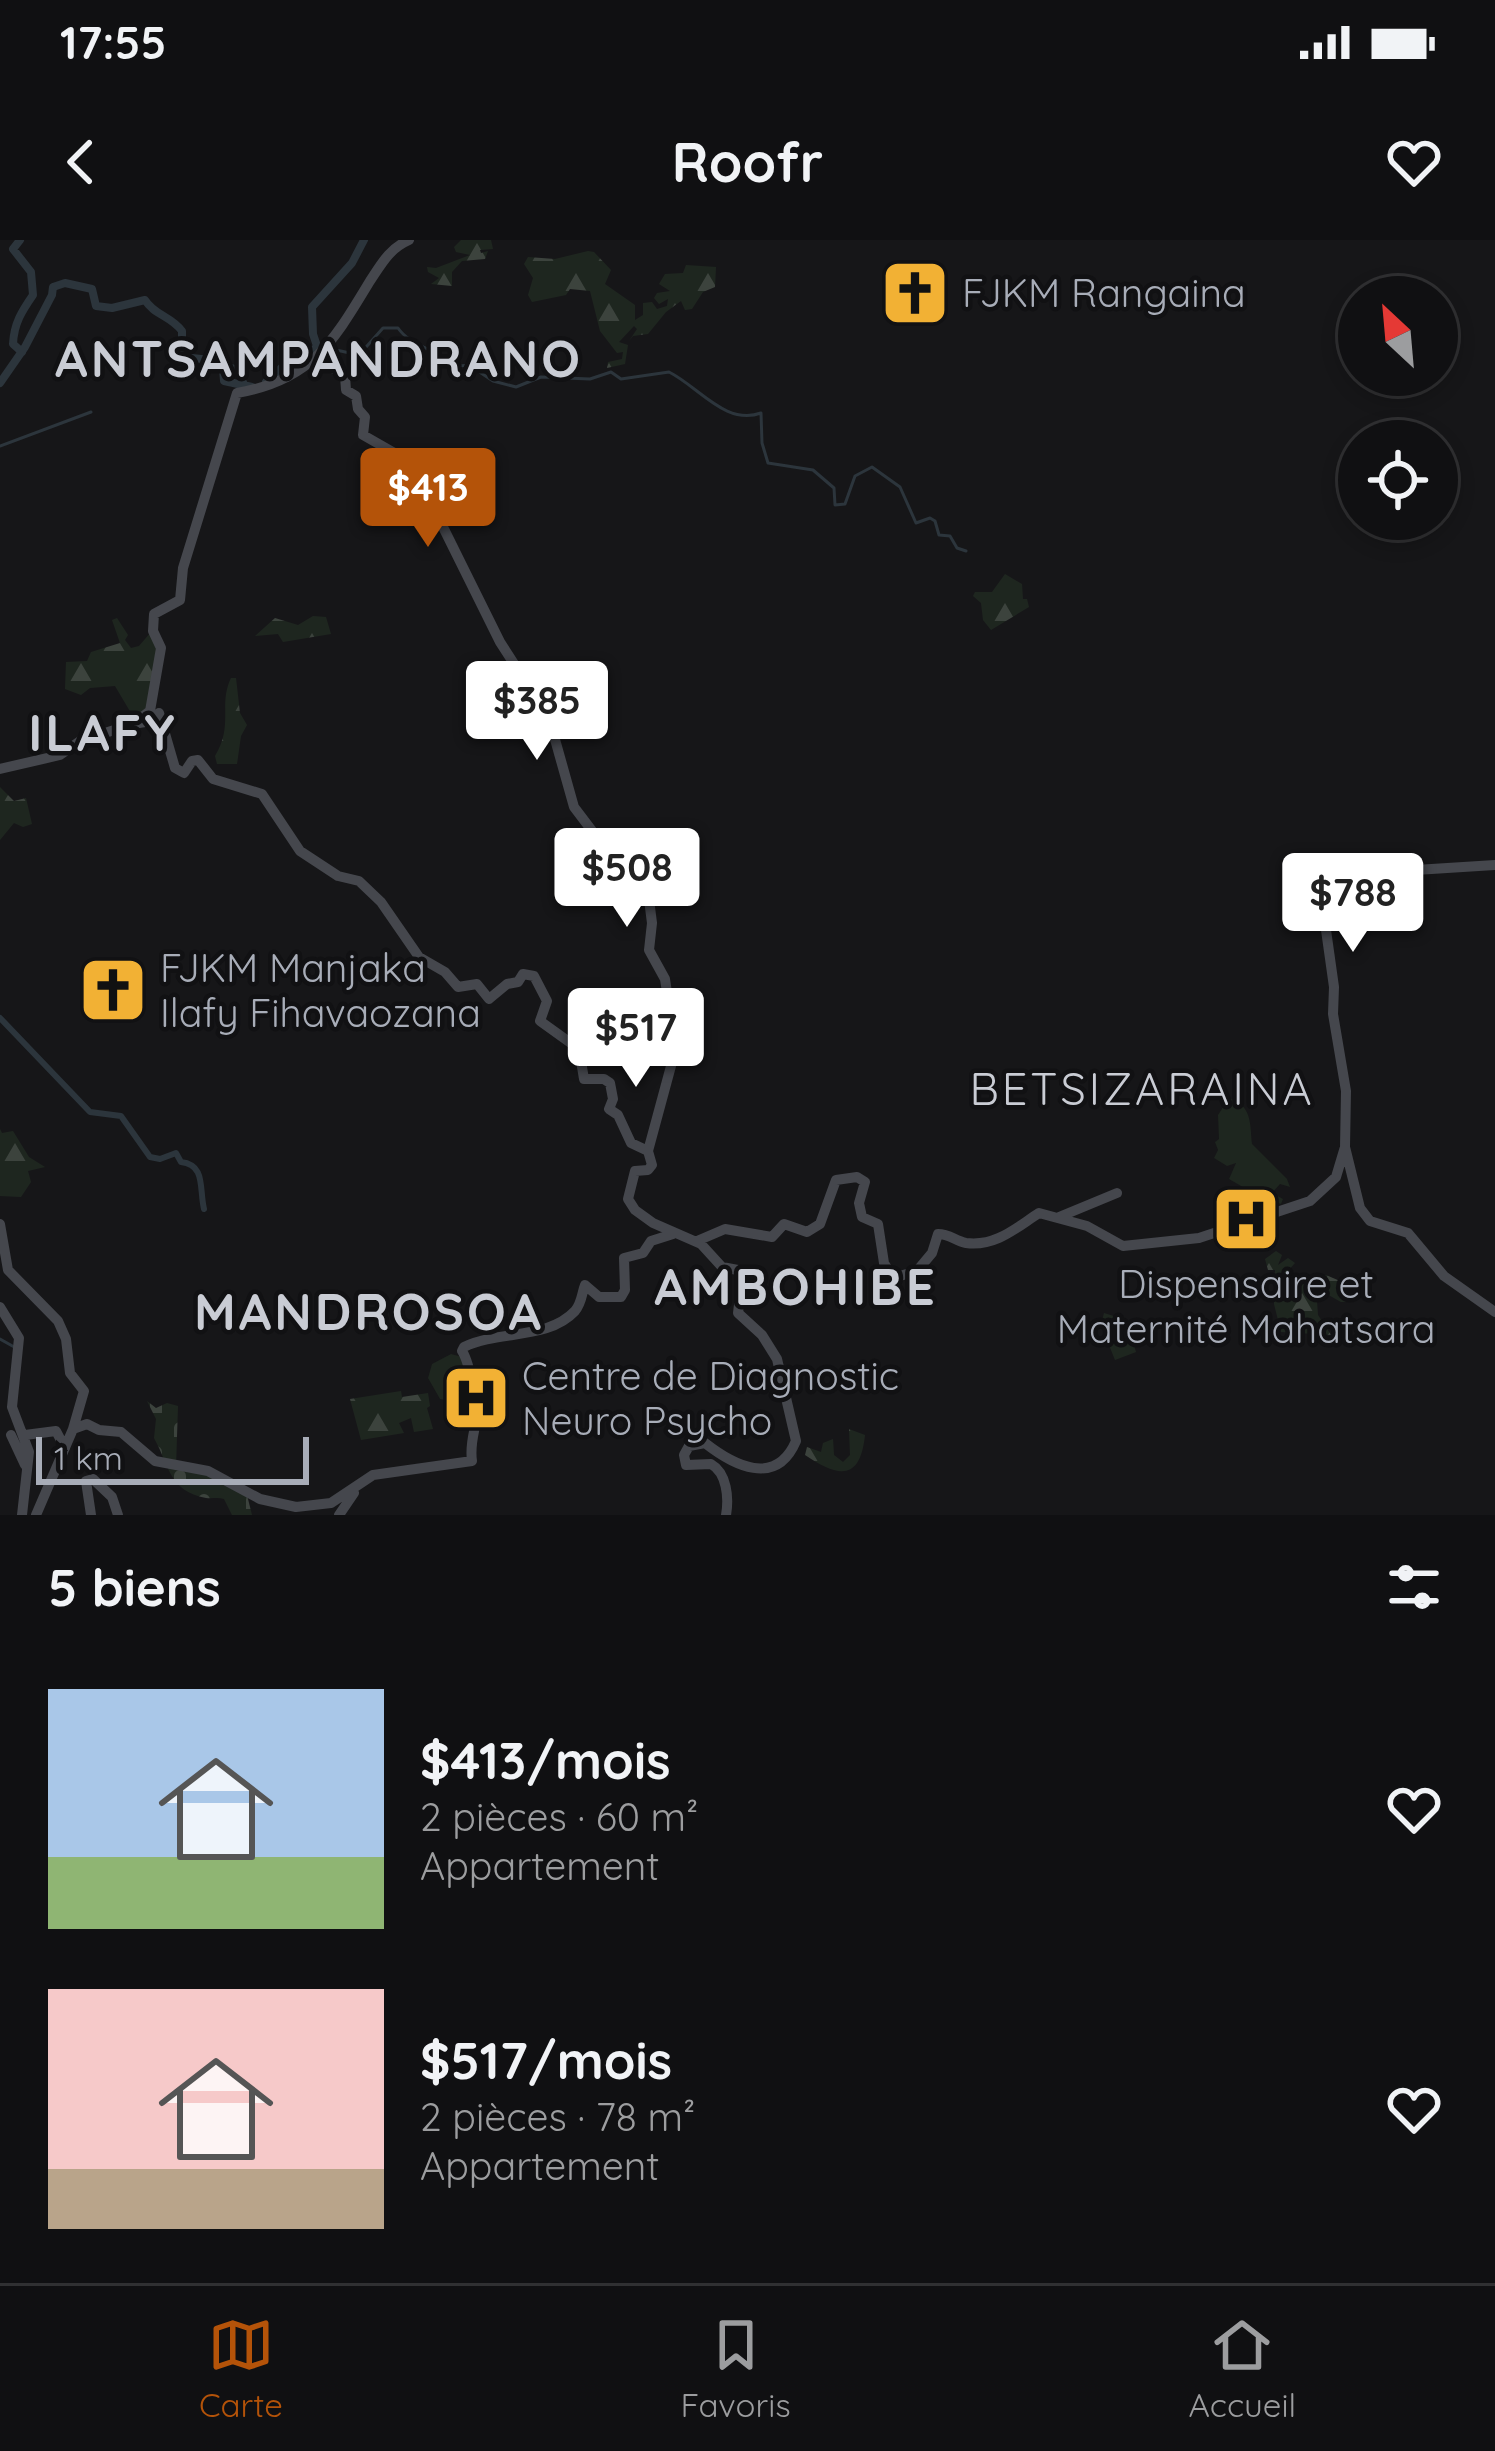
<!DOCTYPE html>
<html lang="fr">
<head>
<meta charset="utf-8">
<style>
  :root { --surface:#101012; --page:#1e1e20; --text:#f1f3f6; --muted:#9c9d9f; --line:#303032; --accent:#b45309 }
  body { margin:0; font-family:Quicksand,sans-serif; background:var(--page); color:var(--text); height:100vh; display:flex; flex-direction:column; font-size:45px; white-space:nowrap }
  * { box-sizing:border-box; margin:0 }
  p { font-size:39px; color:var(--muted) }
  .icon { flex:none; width:66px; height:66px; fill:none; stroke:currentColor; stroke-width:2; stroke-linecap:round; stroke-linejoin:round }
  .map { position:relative; height:1275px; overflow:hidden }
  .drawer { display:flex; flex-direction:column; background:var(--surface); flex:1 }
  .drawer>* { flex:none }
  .needle { width:78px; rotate:334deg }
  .tools { position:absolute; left:1338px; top:36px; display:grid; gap:24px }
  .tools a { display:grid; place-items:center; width:120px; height:120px; border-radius:50%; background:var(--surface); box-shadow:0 6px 18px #0003,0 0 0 3px var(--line); font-size:60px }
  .scale { position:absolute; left:36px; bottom:30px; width:273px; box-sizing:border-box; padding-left:12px; border:6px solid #a8adb8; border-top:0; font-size:33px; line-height:42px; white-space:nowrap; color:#a8adb8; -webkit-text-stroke:9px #111113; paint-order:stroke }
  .price { position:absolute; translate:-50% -102px; padding:0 27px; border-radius:12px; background:#fff; color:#222; font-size:39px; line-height:78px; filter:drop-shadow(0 3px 6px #0008) }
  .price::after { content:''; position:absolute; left:50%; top:72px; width:36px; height:27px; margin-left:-18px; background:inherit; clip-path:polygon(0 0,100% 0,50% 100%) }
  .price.on { background:var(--accent); color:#fff }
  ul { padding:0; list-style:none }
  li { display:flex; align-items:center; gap:36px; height:300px; padding:0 48px }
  li span { display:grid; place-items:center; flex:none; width:336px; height:240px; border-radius:0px; color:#555 }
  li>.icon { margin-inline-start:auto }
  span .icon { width:144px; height:144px; fill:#fffc; stroke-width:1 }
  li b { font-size:51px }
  h2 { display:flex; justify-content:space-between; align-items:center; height:144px; padding:0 48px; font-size:51px }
  .status { display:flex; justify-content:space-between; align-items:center; height:84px; padding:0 60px; background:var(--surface); direction:ltr }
  .status svg { height:33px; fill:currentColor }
  header { display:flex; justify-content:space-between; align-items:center; height:156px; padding:0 48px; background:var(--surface); font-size:54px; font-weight:800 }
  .menu { display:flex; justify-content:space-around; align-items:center; height:168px; border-top:3px solid var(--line); background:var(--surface); font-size:33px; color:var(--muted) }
  .menu a { display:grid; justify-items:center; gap:6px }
  .menu .on { color:var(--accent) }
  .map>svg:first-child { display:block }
  .green { fill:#1e261f }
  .forest { fill:url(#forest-firs) }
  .cemetery { fill:url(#cemetery-stones) }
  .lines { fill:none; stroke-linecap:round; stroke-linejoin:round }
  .stream { stroke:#2c353c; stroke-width:3 }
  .canal { stroke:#2c353c; stroke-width:6 }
  .river { stroke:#2c353c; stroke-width:8 }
  .secondary { stroke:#45474d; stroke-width:10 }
  .labels { text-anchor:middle; stroke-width:9; stroke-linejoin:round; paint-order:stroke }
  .poi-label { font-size:39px; fill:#a8adb8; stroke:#111113; text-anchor:start }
  .quarter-label { font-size:45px; letter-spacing:3px; fill:#c9ccd4; stroke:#111113 }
  .district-label { font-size:51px; font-weight:bold; letter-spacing:3px; fill:#c9ccd4; stroke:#111113 }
</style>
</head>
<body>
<div class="status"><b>17:55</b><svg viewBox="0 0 49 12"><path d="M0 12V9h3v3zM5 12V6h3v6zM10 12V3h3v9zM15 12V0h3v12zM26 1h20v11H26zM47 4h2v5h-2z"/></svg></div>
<header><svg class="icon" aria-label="back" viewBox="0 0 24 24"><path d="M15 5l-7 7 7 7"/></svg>Roofr<svg class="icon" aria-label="heart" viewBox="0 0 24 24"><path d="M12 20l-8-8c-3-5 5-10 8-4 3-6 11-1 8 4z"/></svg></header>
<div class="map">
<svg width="1495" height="1275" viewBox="0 0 1495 1275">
  <defs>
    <pattern id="forest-firs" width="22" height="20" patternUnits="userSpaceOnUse" patternTransform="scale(3)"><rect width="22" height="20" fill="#1e261f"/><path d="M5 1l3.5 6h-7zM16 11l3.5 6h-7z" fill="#3c433d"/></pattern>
    <pattern id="cemetery-stones" width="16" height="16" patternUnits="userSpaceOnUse" patternTransform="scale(3)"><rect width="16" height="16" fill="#1e261f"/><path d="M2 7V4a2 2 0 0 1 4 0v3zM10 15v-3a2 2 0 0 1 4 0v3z" fill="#3c433d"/></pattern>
  </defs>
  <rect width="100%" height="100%" fill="#161618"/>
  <path class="green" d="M1229 858C1252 866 1250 882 1252 904L1287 939 1290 947 1280 944 1272 953 1283 959 1281 964 1260 957 1229 939 1236 923 1227 926 1214 918 1218 910 1215 902 1219 899 1218 875Z
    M451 1114 466 1118 470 1138 456 1162 440 1159 428 1138 432 1124Z"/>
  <path class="forest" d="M461 0H491L493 9 480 10 481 13 488 11 485 19 462 21 452 32V46L431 44 439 38 428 32 427 27 436 28 470 15 456 12 454 7Z
    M588 11 594 12 611 30 605 44 635 65V80L643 75V63L652 62 657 69 667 66 668 59 659 64 654 58 657 53 670 51 659 44 665 34 683 33 686 25 716 27 715 47 703 52 692 69 685 70 681 61 666 72 648 94 633 96 629 101 637 89 634 86 619 102 628 105 625 124 607 128 608 122 622 119 623 112 617 113 600 91 590 51 570 49 566 55 532 62 528 55 533 38 524 24 528 17 555 19Z
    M1005 334 1022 344 1023 359H1027L1029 367 991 390 983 380 981 363 973 356 975 352H992Z
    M313 376 326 377 331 394 283 402 278 394 255 396 275 378 298 385Z
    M117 378 128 395 125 400 131 408 139 406 151 392 158 404 147 471 139 478 131 473 115 446 90 448 81 455 65 449 66 422 87 421 91 412 120 403 112 380Z
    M231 438H236L240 473 247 485 241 496 237 524H217L215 516C234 485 218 465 231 438Z
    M0 547 14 561 26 558 32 584 23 587 14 583 0 600Z
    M0 889 2 893 13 891 29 917 45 927 28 931 31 942 21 957 0 956Z
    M1276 1011 1282 1015 1278 1025 1288 1018 1295 1023 1286 1033 1290 1037 1326 1035 1347 1044 1352 1057 1349 1062H1341L1316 1048 1318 1075 1331 1095 1281 1092 1274 1064 1275 1030H1268L1265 1019Z
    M1104 1073 1126 1080 1136 1112 1115 1120 1101 1085Z
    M401 1151 402 1157 428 1153 430 1166 427 1168 433 1189 414 1192 411 1178 399 1183 404 1193 361 1200 350 1159Z
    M849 1189 865 1195C860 1242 838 1237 805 1215L807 1207 821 1212 823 1203 833 1199 834 1215 843 1222 850 1215Z"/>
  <path class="cemetery" d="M147 1161 156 1168 167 1163 178 1166 176 1227 206 1234 247 1255 252 1275H232L224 1259C218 1257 212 1259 206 1258 169 1251 170 1227 154 1198L156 1179Z"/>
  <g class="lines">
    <path class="stream" d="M327 108 359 115 383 88H398C411 107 438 108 451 127L469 125 493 141 516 147 541 137 590 139 611 132 621 139 669 132C699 147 726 186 761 173L762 203 768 223 813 230 834 248 835 265 845 264 855 236 872 227 900 247 916 283 930 278 935 281 939 295 950 296 957 308 966 311
      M0 206 91 172
      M0 1099 16 1108"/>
    <path class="canal" d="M0 778 90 872 121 876 150 917 160 919 176 913 181 922C206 925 199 948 204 969"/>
    <path class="river" d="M20 0 13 9 31 32 33 55C22 71 14 83 13 104L22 112
      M222 124 236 130 245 146
      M266 142 289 121 310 115 317 106 313 94 312 67 352 23 364 0
      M0 143 25 107 52 55 53 47 65 43 92 49 96 66 112 68 145 60C154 75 171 76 182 91V117L211 120 223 129 224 141 252 147"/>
    <path class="secondary" d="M319 119 345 136 346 150 356 156 358 169 365 177 363 195 412 223 438 218 463 244 459 263 442 285 500 402 549 478 574 567 596 596 620 599 647 644 652 683 649 710 665 739 668 759 671 826 648 911 652 925 648 930 635 931 628 959 635 970 653 983 701 1004 722 1027 743 1031 738 1073 762 1095 777 1119 796 1201C776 1248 733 1225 705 1203L689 1206 684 1215 686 1225 711 1224C727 1233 729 1258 726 1275
      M133 484 151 481 159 473 175 528 184 533 192 521 198 520 213 539 262 554 300 611 338 636 359 641 381 662 419 717 445 732 458 747 477 744 489 759 507 744 518 742 523 734 534 736 547 761 540 781 579 809 584 839H604L610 843 613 859 609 869 618 875 631 903 648 911
      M0 529 60 515 80 501 133 484 150 471 161 408 153 391 154 374 180 360 183 328 237 153C312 140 333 102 370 41 382 23 389 9 409 0
      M1495 625 1368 633 1340 659 1326 690 1334 747 1333 774 1346 851 1345 907 1360 968 1370 981 1408 993 1444 1036 1495 1072
      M1059 977 1117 953
      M0 984 8 1030 58 1081 66 1099 70 1133 84 1151 73 1189 36 1275
      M697 1001 725 989 772 997 784 984 807 992 820 984 836 940 857 937 865 942 859 963 862 977 878 984 884 1023 893 1038 917 1031 932 1013 938 994C950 994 955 1001 966 1003 996 1007 1017 987 1039 973L1087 986 1123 1006 1199 998 1310 961 1336 937 1345 907
      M0 1067 19 1098 12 1167 29 1212 22 1275
      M73 1189 87 1184 99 1190 121 1192 155 1221 208 1231 260 1259 296 1267 331 1263 373 1235 472 1221C469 1200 477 1188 477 1170 477 1159 468 1119 462 1111L464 1107C499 1090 548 1100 575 1071 582 1063 582 1052 585 1045L599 1057H621L625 1050 624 1018 643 1013 651 1001 673 994
      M11 1195 25 1225
      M25 1195 56 1191 65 1208
      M91 1275 86 1241 93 1239 112 1257 118 1275
      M339 1275 354 1253"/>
  </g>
  <defs>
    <symbol id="church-square" viewBox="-11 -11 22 22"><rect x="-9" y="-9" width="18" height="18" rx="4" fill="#f2b134" stroke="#111113"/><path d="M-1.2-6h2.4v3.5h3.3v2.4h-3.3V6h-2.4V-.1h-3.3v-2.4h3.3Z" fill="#111"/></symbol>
    <symbol id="hospital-square" viewBox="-11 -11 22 22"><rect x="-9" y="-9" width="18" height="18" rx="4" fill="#f2b134" stroke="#111113"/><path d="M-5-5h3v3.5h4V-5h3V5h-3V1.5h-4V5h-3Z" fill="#111"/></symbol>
  </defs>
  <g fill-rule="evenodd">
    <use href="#church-square" x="877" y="15" width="76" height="76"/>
    <use href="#church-square" x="75" y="712" width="76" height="76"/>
    <use href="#hospital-square" x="1208" y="941" width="76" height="76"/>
    <use href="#hospital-square" x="438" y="1120" width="76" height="76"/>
  </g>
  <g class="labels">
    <g class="poi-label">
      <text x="962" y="67">FJKM Rangaina</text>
      <text x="160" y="742">FJKM Manjaka<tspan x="160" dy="45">Ilafy Fihavaozana</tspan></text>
      <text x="1246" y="1058" text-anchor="middle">Dispensaire et<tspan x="1246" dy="45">Maternité Mahatsara</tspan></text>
      <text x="522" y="1150">Centre de Diagnostic<tspan x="522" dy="45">Neuro Psycho</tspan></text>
    </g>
    <g class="quarter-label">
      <text x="1142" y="865">BETSIZARAINA</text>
    </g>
    <g class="district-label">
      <text x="319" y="137">ANTSAMPANDRANO</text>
      <text x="103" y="511">ILAFY</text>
      <text x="796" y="1065">AMBOHIBE</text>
      <text x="369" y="1090">MANDROSOA</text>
    </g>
  </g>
</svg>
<div class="tools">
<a><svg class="needle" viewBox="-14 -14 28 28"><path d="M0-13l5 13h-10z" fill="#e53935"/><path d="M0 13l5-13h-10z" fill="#9c9d9f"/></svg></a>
<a><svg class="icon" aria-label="locate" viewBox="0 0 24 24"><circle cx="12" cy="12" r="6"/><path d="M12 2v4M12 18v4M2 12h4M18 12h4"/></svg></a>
</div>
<div class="scale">1 km</div>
<b class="price on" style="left:428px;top:310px">$413</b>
<b class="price" style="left:537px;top:523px">$385</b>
<b class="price" style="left:627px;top:690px">$508</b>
<b class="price" style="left:1353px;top:715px">$788</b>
<b class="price" style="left:636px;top:850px">$517</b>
</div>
<section class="drawer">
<h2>5 biens<svg class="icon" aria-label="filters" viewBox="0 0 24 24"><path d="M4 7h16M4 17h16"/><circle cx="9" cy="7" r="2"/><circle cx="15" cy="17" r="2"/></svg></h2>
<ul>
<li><span style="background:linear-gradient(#a9c7e8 70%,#8fb573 0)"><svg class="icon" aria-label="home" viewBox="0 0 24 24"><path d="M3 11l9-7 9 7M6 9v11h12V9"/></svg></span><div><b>$413/mois</b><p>2 pièces · 60 m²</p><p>Appartement</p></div><svg class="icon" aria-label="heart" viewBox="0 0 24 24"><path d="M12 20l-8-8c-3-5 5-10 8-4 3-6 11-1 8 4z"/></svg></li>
<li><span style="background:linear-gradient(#f6c9c9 75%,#b9a48a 0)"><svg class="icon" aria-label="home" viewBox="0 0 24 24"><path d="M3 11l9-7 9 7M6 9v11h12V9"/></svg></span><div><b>$517/mois</b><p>2 pièces · 78 m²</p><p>Appartement</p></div><svg class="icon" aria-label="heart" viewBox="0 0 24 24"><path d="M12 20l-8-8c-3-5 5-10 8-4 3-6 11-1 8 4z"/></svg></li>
</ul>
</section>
<nav class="menu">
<a class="on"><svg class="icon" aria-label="map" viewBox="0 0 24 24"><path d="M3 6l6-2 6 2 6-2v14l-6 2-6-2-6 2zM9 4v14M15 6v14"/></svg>Carte</a>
<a><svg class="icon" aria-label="saved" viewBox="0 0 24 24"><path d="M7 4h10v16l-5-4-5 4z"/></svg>Favoris</a>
<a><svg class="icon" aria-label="home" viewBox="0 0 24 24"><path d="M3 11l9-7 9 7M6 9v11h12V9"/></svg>Accueil</a>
</nav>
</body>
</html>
